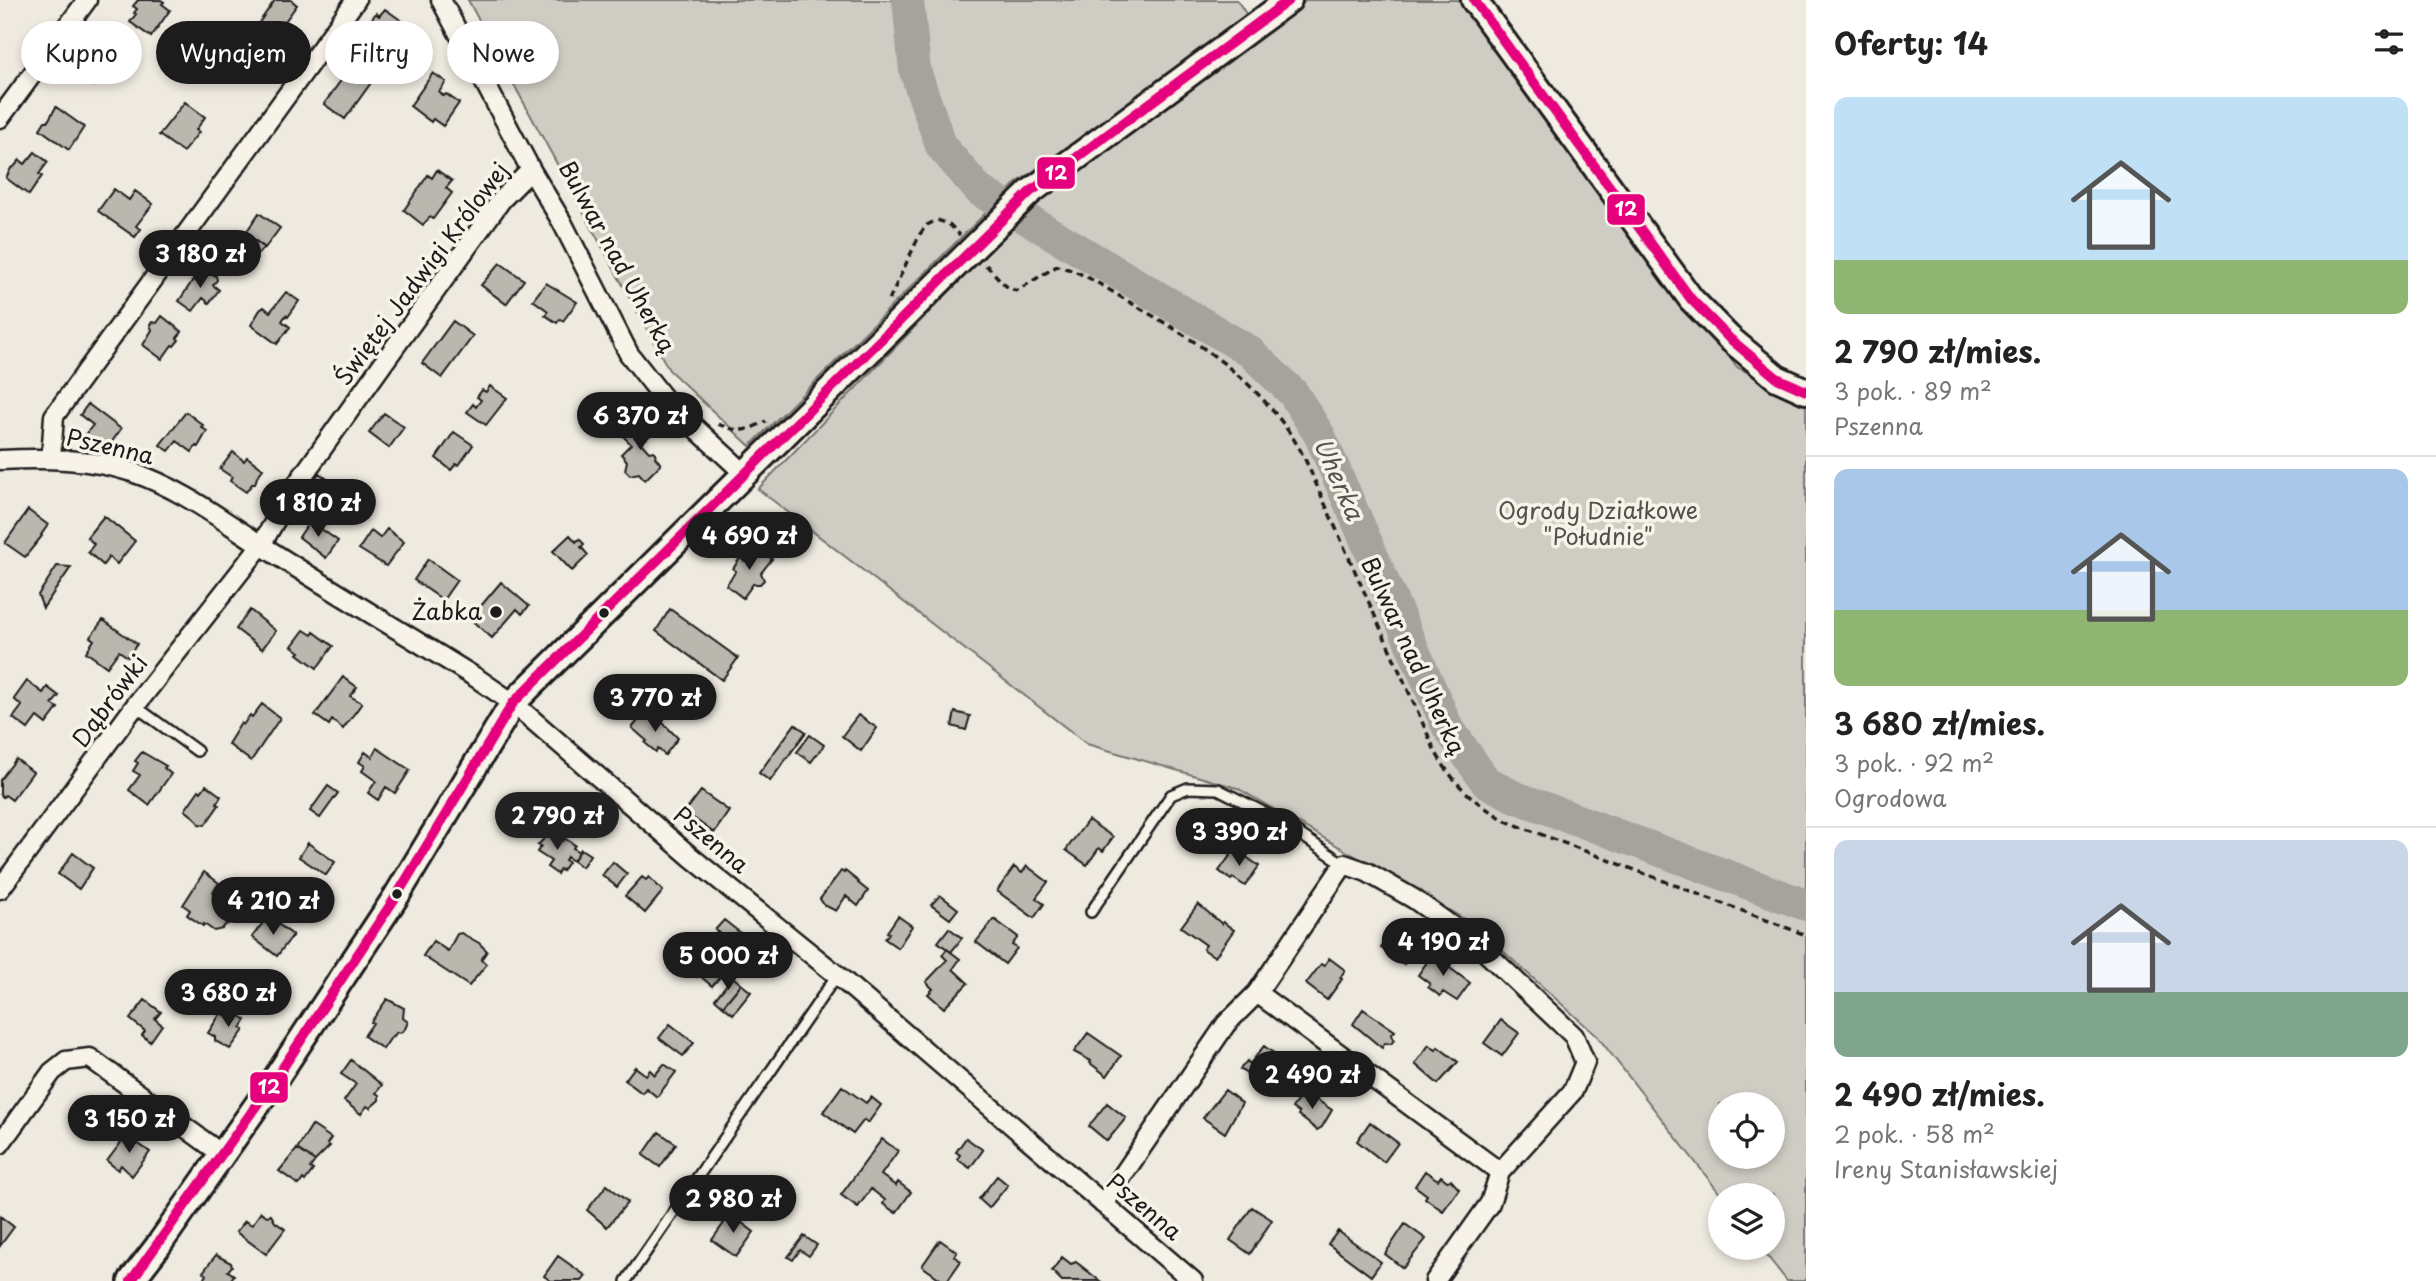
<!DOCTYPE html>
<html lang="pl">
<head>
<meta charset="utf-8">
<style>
  :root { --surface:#fff; --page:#f2f2f2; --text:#222; --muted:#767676; --line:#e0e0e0; --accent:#1c1c1c }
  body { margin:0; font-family:"Playpen Sans",sans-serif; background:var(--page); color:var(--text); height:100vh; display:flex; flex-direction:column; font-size:26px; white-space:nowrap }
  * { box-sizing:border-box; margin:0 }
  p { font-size:23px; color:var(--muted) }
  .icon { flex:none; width:38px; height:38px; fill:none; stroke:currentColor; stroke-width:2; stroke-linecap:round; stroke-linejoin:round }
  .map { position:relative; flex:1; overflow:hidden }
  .details { display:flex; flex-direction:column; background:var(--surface); width:630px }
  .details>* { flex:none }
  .hud { position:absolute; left:21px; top:21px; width:665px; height:63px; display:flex; gap:14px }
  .controls { position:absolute; left:1708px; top:1092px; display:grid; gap:14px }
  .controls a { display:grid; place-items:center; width:77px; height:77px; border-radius:50%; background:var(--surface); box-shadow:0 4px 10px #0003; font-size:35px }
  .price { position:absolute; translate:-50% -60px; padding:0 16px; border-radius:24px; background:var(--accent); color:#fff; font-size:23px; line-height:46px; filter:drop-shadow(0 2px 4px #0008) }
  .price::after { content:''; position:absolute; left:50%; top:42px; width:21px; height:16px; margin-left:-10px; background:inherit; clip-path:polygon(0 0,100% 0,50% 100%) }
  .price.active { background:#222; color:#fff }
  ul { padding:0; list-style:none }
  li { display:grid; align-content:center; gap:14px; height:371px; padding:0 28px }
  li+li { border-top:2px solid var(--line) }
  li span { display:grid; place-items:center; height:217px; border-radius:14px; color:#555 }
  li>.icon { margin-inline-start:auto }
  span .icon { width:126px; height:126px; fill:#fffc; stroke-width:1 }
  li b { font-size:30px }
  h2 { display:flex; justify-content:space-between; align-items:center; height:84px; padding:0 28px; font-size:30px }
  .chip { padding:0 24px; border-radius:32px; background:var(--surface); box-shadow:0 4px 10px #0003; font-size:24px; line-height:63px }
  .chip.active { background:var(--accent); color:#fff }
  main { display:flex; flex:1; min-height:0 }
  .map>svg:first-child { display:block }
  .green { fill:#cfccc3; stroke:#767470; stroke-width:2; fill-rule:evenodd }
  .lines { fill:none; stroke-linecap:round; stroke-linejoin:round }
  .river { stroke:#a6a39d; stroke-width:32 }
  .building { fill:#bab7af; stroke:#1c1c1c; stroke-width:2 }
  .lane-casing { stroke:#1c1c1c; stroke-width:14 }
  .street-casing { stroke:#1c1c1c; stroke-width:23 }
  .secondary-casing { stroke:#1c1c1c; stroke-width:30 }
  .path { stroke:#1c1c1c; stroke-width:3.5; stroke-dasharray:7 5; stroke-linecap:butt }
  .lane { stroke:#f7f3e8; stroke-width:9 }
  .street { stroke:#f7f3e8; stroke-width:18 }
  .secondary { stroke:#f7f3e8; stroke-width:24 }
  .bus-1-casing { stroke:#f7f3e8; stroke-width:16 }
  .bus-1 { stroke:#e5007d; stroke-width:10 }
  .poi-dot { fill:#1c1c1c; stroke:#f7f3e8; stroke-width:2.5 }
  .labels { text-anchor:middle; stroke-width:7; stroke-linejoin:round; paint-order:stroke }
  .street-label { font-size:23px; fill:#1c1c1c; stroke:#f7f3e8 }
  .park-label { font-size:23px; fill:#52514e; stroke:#f7f3e8 }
  .poi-label { font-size:23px; fill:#1c1c1c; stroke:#f7f3e8; text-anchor:end }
  .water-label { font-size:24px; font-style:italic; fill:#535250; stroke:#f7f3e8 }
  .line-badge { stroke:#f7f3e8; stroke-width:2.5 }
  .badge-label { font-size:19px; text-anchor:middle; font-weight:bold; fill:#fff }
</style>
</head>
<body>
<main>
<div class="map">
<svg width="1806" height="1281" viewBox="0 0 1806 1281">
  <rect width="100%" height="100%" fill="#eeeae0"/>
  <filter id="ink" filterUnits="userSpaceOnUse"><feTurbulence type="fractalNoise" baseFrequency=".0143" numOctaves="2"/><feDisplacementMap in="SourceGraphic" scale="14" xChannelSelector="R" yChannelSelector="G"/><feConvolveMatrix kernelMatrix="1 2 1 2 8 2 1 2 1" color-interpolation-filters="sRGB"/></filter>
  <g filter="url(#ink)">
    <path class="green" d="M468 0H1237L1248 17 1014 185 750 446 669 370Z
      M1307 0H1459L1737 367 1806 403V1281H1787L1761 1248H1773V1195H1721L1597 1036 1473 924 1237 788 1087 744 758 489 1030 208ZM1720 1104H1773V1157H1720Z"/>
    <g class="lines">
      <path class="river" d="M908 0 915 71 941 146 980 191 1249 351 1293 393 1320 436 1447 726 1486 782 1513 796 1806 905"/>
    </g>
    <path class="building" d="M138 0H161L164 2 162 4 170 10 151 37 130 22 136 14 134 13 137 9 133 6Z
      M275 0H291L297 5 274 36 258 24Z
      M385 9 402 21 393 34 397 37 389 47 383 45 377 52 363 42 375 23 371 20 376 13 379 16Z
      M99 46 116 56 119 61 104 82 99 78 94 86 80 76 86 68 84 66Z
      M352 65 373 80 345 119 324 104Z
      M433 73 446 82 439 92 444 96 446 94 459 103 443 126 433 119 431 122 410 106Z
      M185 102 205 117 196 130 199 132 183 152 159 135Z
      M56 107 84 127 69 150 40 129 45 121H48Z
      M35 152 48 162 39 174 42 176 29 195 6 178 11 168 14 167 20 160 25 164Z
      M437 170 452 181 446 188 452 193 433 219 430 217 423 225 404 210 428 175 432 178Z
      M114 189 129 200 135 191 153 204 136 226 141 229 135 237 98 211Z
      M259 213 280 228 265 248 245 234Z
      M246 234 264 247 258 254 241 242Z
      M500 263 524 280 506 304 481 285Z
      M201 268 216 276 217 280 213 285 219 290 209 303 203 298 193 311 179 301Z
      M546 283 577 302 563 321 560 319 557 323 545 315 548 311 533 300Z
      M286 292 299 301 288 317 286 315 282 321 290 327 277 344 251 325 260 310 264 307 270 312Z
      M162 316 182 332 177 338 179 340 174 346 172 345 162 359 143 345 152 330 150 325 152 322 157 323Z
      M453 321 473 336 442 378 422 363Z
      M490 386 507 398 486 425 467 412 473 404 476 407 481 400 477 397 482 390 486 392Z
      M88 404 121 429 106 450 85 435 93 425 80 415Z
      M186 412 203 425 201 427 207 431 198 447 196 446 192 452 177 441 169 451 160 445Z
      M384 413 404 427 389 448 369 433Z
      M640 420 653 433 641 443 649 452 654 451 656 453 655 457 661 464 645 480 639 473 630 475 625 470 627 461 621 454 631 444 623 436Z
      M454 432 473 445 459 465 456 464 451 470 436 458Z
      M233 452 244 461 247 457 263 469 257 477 255 484H252L246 492 230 481 232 477 220 469Z
      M319 473 331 482 314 503 303 495Z
      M28 510 48 525 41 535 42 536 25 557 5 543Z
      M104 516 135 541 117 564 109 557 103 565 88 552 94 544 87 537Z
      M310 521 338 541 326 558 299 537Z
      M387 529 404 542 386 566 359 549 371 531 380 538Z
      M570 535 576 542 579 539 584 544 581 547 588 555 572 571 553 551Z
      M754 546 772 559 761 573 764 580 760 584H753L743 598 726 585 736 571 733 569 740 558 744 561Z
      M428 559 457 580 443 600 414 580Z
      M57 566 71 567 43 608 38 595Z
      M501 582 529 606 522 614 517 609 492 638 470 619Z
      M670 609 738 658 722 680 656 631Z
      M250 610 276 631 262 649 236 629Z
      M103 620 137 644 128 657 119 651 107 667 86 652 94 640 90 637Z
      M304 630 312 635 314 632 333 646 317 668 298 654 300 652 292 646Z
      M343 677 357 687 350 696 362 703 343 729 332 720 329 725 315 715Z
      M27 681 43 693 47 687 59 696 52 704 58 708 46 724 37 717 28 729 13 718 22 706 14 699Z
      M262 704 280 718 251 761 228 744 241 723 243 725 250 715 252 717Z
      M645 712 659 722 660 720 678 738 665 755 658 749 656 752 645 743 647 741 632 728Z
      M955 712 970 716 966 730 952 726Z
      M858 715 877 728 861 751 842 736Z
      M795 724 806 732 770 781 759 773Z
      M810 735 824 745 811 762 797 752Z
      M377 748 410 770 395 793 386 787 378 800 368 793 376 781 362 771 365 766 359 762 365 752 372 757Z
      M142 752 166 766 164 768 171 774 149 805 129 790 140 775 133 771 138 763 135 761Z
      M16 759 33 772 12 800 5 795 3 797 0 794V780Z
      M206 785 221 796 217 803 219 805 205 825 199 824 195 818 185 810 199 790 201 792Z
      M328 786 338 793 320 818 310 811Z
      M701 791 729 811 714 833 685 812Z
      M1088 820 1113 837 1103 851 1099 848 1087 865 1066 850Z
      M550 832 563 841 564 838 575 845 573 848 579 852 573 861 567 857 565 860 568 862 562 871 560 869 557 874 547 867 551 861 537 852 541 846 538 845Z
      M308 843 335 862 326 875 299 857Z
      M581 849 590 855 582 867 573 861Z
      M1235 849 1259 866 1245 886 1233 878 1231 880 1219 871Z
      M73 853 93 868 79 889 58 874Z
      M613 862 627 874 617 887 602 875Z
      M1027 866 1048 882 1036 898 1044 904 1034 918 997 891 1014 867 1022 873Z
      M841 871 844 873 845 871 859 882 858 883 868 891 858 906 846 896 836 911 824 905 820 899Z
      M204 872 219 883 213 892 224 900 226 897 239 907 228 924 227 923 222 929 214 931 204 924 203 926 187 915 190 910 183 905Z
      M642 877 646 880 649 877 663 891 645 913 625 896Z
      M940 895 958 909 950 919 931 905Z
      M1198 904 1222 924 1223 922 1234 930 1215 957 1203 949 1206 945 1181 927Z
      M898 916 912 926 898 948 885 939 889 933 887 932Z
      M994 919 1018 937 1012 945 1017 948 1005 964 976 942Z
      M265 920 272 926 275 922 293 935 277 956 252 937Z
      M724 920 748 939 739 949 715 930Z
      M1397 924 1420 941 1404 964 1381 948Z
      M949 928 962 938 951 952 938 942Z
      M461 933 479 943 487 951 481 960 487 964 469 986 423 956 433 941 448 951 457 934Z
      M695 942 707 952 709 950 716 956 714 958 727 969 712 986 699 975 697 977 680 959Z
      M947 949 960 959 953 969 968 983 944 1008 928 994 933 989 926 982 947 960 942 955Z
      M1434 952 1448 962 1446 965 1470 983 1457 1001 1443 992 1440 996 1428 987 1430 984 1418 975Z
      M1329 958 1345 970 1340 978 1342 979 1327 1000 1306 984 1321 964 1324 966Z
      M733 977 741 984 723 1006 715 999Z
      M741 984 751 992 733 1014 723 1006Z
      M387 999 404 1008 403 1018 408 1022 405 1029 400 1033 397 1032 393 1037 392 1036 383 1049 364 1036 373 1023 371 1022Z
      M145 1000 161 1012 155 1019 162 1025 150 1042 142 1035 145 1031 130 1019Z
      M229 1008 246 1020 241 1028 244 1030 230 1049 215 1041V1037L208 1033 221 1013 224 1015Z
      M1363 1009 1395 1031 1391 1035 1394 1040 1391 1044 1385 1043 1382 1048 1353 1024Z
      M1501 1020 1519 1033 1502 1056 1484 1043Z
      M670 1024 694 1043 683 1056 659 1038Z
      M1088 1033 1121 1056 1107 1076 1090 1063 1091 1061 1074 1052Z
      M1429 1045 1436 1050 1438 1047 1458 1062 1438 1084 1415 1064Z
      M1264 1046 1283 1060 1269 1079 1264 1076 1259 1083 1240 1069 1247 1061 1250 1064Z
      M351 1060 382 1085 376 1093 379 1095V1100L370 1108 367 1106 361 1114 344 1101 356 1084 341 1074Z
      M664 1064 676 1072 657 1097 646 1088 642 1093 625 1080 635 1067 646 1075 650 1070 655 1075Z
      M842 1086 866 1103 871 1097 881 1105 868 1123 864 1120 853 1134 823 1112Z
      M1225 1090 1242 1103 1225 1133 1203 1118Z
      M1304 1091 1332 1110 1322 1127 1317 1130 1298 1115 1299 1113 1292 1108Z
      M1107 1103 1126 1118 1107 1141 1089 1126Z
      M1370 1122 1398 1143 1384 1162 1357 1141Z
      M312 1125 331 1138 327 1144 330 1146 315 1161 297 1149Z
      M129 1132 137 1139 136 1142 150 1152 132 1176 121 1165 118 1170 107 1161Z
      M659 1132 676 1144 660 1167 643 1155Z
      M966 1138 983 1150 970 1168 957 1159 960 1155 956 1152Z
      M882 1139 898 1151 881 1175 896 1186 898 1182 911 1192 896 1213 883 1204 885 1200 871 1189 858 1207 841 1195Z
      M297 1149 315 1161 310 1168 313 1170 305 1181 303 1179 299 1185 279 1171Z
      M1425 1171 1438 1180 1441 1176 1447 1181 1451 1180 1459 1189 1443 1211 1425 1198 1427 1195 1415 1186Z
      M997 1176 1008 1185 989 1208 979 1199Z
      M607 1185 628 1202 607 1227 587 1210Z
      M1252 1207 1272 1220 1250 1254 1230 1240Z
      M726 1211 754 1232 736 1257 712 1240 724 1223 720 1220Z
      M261 1212 267 1216 271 1215 275 1222 285 1229 266 1254 236 1232 245 1221 252 1225Z
      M0 1216 14 1227 0 1246Z
      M1405 1224 1426 1239 1403 1268 1385 1254Z
      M1338 1231 1381 1262 1371 1276 1328 1244Z
      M804 1236 817 1245 809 1256 800 1250 793 1260 788 1257Z
      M940 1240 957 1252 954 1256 961 1261 947 1281H943L922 1266Z
      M216 1255 231 1263 232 1266 228 1271 234 1275 230 1281H203L207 1275 203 1272Z
      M558 1256 586 1276 582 1281H551L544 1276Z
      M1062 1257 1071 1264 1076 1262 1100 1281H1062L1052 1271Z"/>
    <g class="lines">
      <defs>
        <path id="lane" d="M135 706 197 751
          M1091 912 1171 795 1188 788 1218 789 1277 819 1344 864
          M626 1281 837 975"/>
        <path id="street" d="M441 0 531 170 562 222 629 354 666 401 744 473
          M0 118 87 0
          M51 458 54 416 356 0
          M0 460C44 458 89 458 132 472 180 488 219 518 261 545 332 591 406 634 478 679L513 703 691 857 837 975 1193 1281
          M0 889 135 706 261 545 294 488 384 362 502 199 531 170
          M1257 993 1500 1172
          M0 1144 52 1072 66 1061 90 1058 223 1155
          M1103 1204 1226 1024 1257 993 1344 864 1367 872 1414 899 1477 944 1574 1036 1585 1062 1573 1091 1500 1172 1490 1203 1435 1281"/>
        <path id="secondary" d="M1474 0 1691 299 1729 338 1777 378 1806 391
          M131 1281 158 1246 276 1078 397 895 513 703 1030 192 1289 0"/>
      </defs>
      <use href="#lane" class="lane-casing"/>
      <use href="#street" class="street-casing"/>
      <use href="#secondary" class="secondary-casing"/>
      <path class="path" d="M986 265 1006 286 1016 291 1057 266C1081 271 1103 286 1124 299 1196 340 1266 383 1305 459L1436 753C1455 786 1474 802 1506 821L1806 935
        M889 300 920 234 927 225 937 220 949 224 960 235
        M718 424C740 433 745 432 766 421"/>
      <use href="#lane" class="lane"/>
      <use href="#street" class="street"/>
      <use href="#secondary" class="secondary"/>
      <defs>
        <path id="bus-1" d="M1474 0 1691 299 1729 338 1777 378 1806 391
          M131 1281 276 1078 397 895 513 703 1030 192 1289 0"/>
      </defs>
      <use href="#bus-1" class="bus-1-casing"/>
      <use href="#bus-1" class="bus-1"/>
    </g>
  </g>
  <g class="poi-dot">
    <circle cx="496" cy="612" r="7"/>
    <circle cx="604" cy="613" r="6"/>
    <circle cx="397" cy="894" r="6"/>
  </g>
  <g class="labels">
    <g class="street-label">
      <text transform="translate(617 257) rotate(61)" y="8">Bulwar nad Uherką</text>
      <text transform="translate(422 274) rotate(-53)" y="8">Świętej Jadwigi Królowej</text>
      <text transform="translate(110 447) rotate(13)" y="8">Pszenna</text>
      <text transform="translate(1413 656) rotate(65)" y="8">Bulwar nad Uherką</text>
      <text transform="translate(110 701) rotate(-53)" y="8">Dąbrówki</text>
      <text transform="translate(711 840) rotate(40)" y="8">Pszenna</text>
      <text transform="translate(1144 1207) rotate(40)" y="8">Pszenna</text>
    </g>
    <g class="park-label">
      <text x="1598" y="519">Ogrody Działkowe<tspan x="1598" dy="26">"Południe"</tspan></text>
    </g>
    <g class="poi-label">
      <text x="482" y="620">Żabka</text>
    </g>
    <g class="water-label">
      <text transform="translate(1338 479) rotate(66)" y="8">Uherka</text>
    </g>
  </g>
  <g class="line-badge">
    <rect x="1036" y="156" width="40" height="34" rx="7" fill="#e5007d"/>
    <rect x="1606" y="193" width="40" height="33" rx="7" fill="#e5007d"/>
    <rect x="249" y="1071" width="40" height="33" rx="7" fill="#e5007d"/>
  </g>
  <g class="badge-label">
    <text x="1056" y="180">12</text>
    <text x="1626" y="216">12</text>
    <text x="269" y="1094">12</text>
  </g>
</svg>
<div class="controls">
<a><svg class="icon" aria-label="locate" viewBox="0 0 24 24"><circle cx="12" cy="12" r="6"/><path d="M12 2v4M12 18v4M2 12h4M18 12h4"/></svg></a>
<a><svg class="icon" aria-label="layers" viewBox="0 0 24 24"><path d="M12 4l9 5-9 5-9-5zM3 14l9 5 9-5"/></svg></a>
</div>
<b class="price" style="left:200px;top:290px">3 180 zł</b>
<b class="price" style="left:640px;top:452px">6 370 zł</b>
<b class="price" style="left:318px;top:539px">1 810 zł</b>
<b class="price" style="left:749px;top:572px">4 690 zł</b>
<b class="price" style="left:655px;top:734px">3 770 zł</b>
<b class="price active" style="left:557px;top:852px">2 790 zł</b>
<b class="price" style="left:1239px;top:868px">3 390 zł</b>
<b class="price" style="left:273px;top:937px">4 210 zł</b>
<b class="price" style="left:1443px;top:978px">4 190 zł</b>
<b class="price" style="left:728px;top:992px">5 000 zł</b>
<b class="price" style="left:228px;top:1029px">3 680 zł</b>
<b class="price" style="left:1312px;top:1111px">2 490 zł</b>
<b class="price" style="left:129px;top:1155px">3 150 zł</b>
<b class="price" style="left:733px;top:1235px">2 980 zł</b>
<div class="hud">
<a class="chip">Kupno</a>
<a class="chip active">Wynajem</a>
<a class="chip">Filtry</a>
<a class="chip">Nowe</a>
</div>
</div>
<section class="details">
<h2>Oferty: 14<svg class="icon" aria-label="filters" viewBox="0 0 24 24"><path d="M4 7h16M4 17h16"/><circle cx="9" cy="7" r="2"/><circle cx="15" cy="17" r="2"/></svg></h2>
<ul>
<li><span style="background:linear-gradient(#bfe0f5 75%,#8fb573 0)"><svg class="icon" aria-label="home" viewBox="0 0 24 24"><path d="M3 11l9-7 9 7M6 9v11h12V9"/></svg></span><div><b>2 790 zł/mies.</b><p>3 pok. · 89 m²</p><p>Pszenna</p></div></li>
<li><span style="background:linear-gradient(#a9c7e8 65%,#8fb573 0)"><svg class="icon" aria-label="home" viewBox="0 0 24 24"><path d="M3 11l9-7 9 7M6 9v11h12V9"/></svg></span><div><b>3 680 zł/mies.</b><p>3 pok. · 92 m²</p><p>Ogrodowa</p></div></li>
<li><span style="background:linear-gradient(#c9d6e8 70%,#7fa58c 0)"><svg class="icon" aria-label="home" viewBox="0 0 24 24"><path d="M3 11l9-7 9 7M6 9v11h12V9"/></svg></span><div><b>2 490 zł/mies.</b><p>2 pok. · 58 m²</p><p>Ireny Stanisławskiej</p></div></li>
</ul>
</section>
</main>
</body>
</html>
